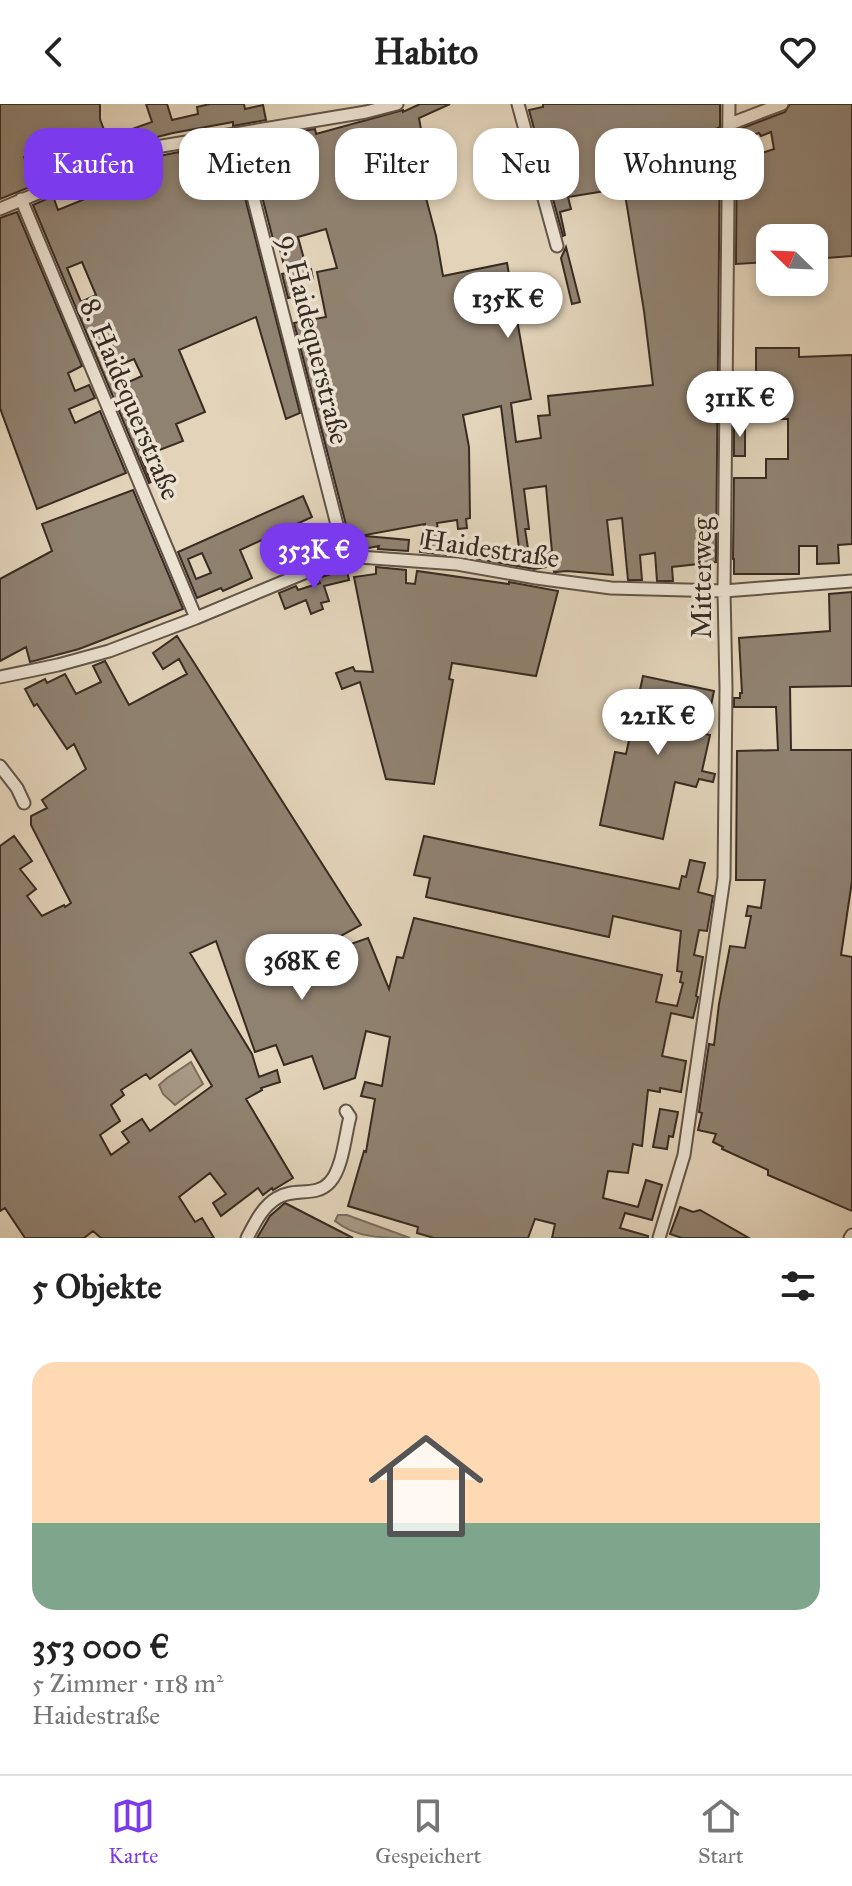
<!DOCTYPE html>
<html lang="de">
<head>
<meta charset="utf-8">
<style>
  :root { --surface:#fff; --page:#f2f2f2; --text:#222; --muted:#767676; --line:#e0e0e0; --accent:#7c3aed }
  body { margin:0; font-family:"IM FELL Great Primer",serif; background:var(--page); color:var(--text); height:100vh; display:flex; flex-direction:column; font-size:30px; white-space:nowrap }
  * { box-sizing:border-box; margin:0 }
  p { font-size:26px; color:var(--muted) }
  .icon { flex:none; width:44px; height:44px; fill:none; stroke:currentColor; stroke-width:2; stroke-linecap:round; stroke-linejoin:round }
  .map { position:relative; height:1134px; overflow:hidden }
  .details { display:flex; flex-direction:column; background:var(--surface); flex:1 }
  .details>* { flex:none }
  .guide { position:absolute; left:24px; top:24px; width:804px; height:72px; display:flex; gap:16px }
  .needle { width:52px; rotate:293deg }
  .buttons { position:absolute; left:756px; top:120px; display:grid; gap:16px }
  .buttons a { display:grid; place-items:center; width:72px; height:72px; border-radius:16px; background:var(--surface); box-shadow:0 4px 12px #0003; font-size:40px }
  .price { position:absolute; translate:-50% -68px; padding:0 18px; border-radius:28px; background:#fff; color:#222; font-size:26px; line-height:52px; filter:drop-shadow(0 2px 4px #0008) }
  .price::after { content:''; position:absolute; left:50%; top:48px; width:24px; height:18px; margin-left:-12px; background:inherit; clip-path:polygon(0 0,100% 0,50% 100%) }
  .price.current { background:var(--accent); color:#fff }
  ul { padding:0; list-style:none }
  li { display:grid; align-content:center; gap:16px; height:424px; padding:0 32px }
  li span { display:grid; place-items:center; height:248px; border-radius:24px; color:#555 }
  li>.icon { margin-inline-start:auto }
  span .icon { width:144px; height:144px; fill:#fffc; stroke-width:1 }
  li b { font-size:34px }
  h2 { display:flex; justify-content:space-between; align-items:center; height:96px; padding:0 32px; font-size:34px }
  .tag { padding:0 28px; border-radius:24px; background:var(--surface); box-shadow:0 4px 12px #0003; font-size:28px; line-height:72px }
  .tag.current { background:var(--accent); color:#fff }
  header { display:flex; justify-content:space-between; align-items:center; height:104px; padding:0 32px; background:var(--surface); font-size:36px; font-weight:800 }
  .tab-bar { display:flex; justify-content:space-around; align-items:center; height:112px; border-top:2px solid var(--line); background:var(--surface); font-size:22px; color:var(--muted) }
  .tab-bar a { display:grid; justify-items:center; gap:4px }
  .tab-bar .current { color:var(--accent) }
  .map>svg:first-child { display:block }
  .water { fill:#a89a86; stroke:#7b6e5e; stroke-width:2 }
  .building { fill:#908271; stroke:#382b22; stroke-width:2; fill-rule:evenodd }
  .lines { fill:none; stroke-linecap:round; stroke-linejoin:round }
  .minor-casing { stroke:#625548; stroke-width:15 }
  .minor { stroke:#ece2d2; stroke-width:11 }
  .labels { text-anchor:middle; stroke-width:7; stroke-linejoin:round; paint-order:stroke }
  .street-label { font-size:28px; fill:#382b22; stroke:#ece2d2 }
</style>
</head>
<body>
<header><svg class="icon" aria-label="back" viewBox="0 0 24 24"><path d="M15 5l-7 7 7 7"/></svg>Habito<svg class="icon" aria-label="heart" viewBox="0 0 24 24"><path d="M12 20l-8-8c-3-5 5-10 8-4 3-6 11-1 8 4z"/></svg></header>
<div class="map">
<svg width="852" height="1134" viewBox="0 0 852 1134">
  <rect width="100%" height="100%" fill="#e2d3b9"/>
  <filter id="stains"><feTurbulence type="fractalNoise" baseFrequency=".0025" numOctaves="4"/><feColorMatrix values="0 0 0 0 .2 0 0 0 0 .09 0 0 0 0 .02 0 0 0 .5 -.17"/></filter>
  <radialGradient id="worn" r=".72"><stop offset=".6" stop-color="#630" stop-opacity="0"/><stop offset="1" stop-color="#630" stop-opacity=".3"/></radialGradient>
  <path class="water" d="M191 958 203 980 175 1001 163 990 159 981 167 974Z
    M338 1111H347L410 1134C382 1134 356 1134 335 1117Z"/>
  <path class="building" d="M0 0H100V15L107 34 152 18 146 0H167L172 16 198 10 197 3 210 0H244L245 5 263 1 266 16 233 22V18L173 29 141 37 92 57 82 31 24 53 35 81 0 95Z
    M420 0H450L419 14 422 31H420L426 49 415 52 436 132 443 172 507 159 531 295 511 299 516 338 541 334 538 312 550 311 548 292 653 281 644 207 624 84 568 93 571 105 560 108 565 131 563 132 529 6 543 3V0H720V23L692 36 720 37 716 458 672 463 673 477H657L655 449 640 451 642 476H628L622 414 607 416 613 471 567 467 556 468H554L553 462 534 465 477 455 478 444 511 448V444H519L501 302 463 311 469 343 470 414 466 415 467 424 458 425 457 416 437 419 439 434 449 436 446 451 420 448 425 420 365 431V432L409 436 408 447 378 445 379 442 363 445 352 444 294 219 326 213 317 168 337 164 326 125 298 133 307 166 311 165 313 175 300 178 303 191 288 194 282 170 286 169 278 138 274 139 248 38 267 33 270 41 277 31 315 25 316 30 403 6V8ZM546 382 552 448 529 451 525 425H529L524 385Z
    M790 0H852V152L814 155V134H770V158L736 160 737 26 785 8ZM771 28 774 45 744 55 745 34 759 29 761 32Z
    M231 39 300 309 286 315 256 213 179 246 205 308 176 320 183 337 141 353 151 378 149 379 33 101 53 92 58 106 85 95 79 81 140 56 179 48 180 51 198 45ZM82 158 96 191 81 198 67 164ZM134 255 142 272 120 282 112 264Z
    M17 108 82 262 68 269 75 287 89 281 95 294 69 305 75 319 100 307 126 369 37 405 0 304V114Z
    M566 143 580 198 572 200 561 154Z
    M756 244H799V253L852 251V440L838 441 839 459 817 460V442H799V470H734V455H733L734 374H766V355H788V315H748L741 307V277H756Z
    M734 318H745V352H734Z
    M133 386 183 505 79 545 30 558 26 543 0 557V475L52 447 42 420Z
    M303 392 312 413 240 446 252 474 223 487 221 484 197 494 178 448ZM202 449 211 469 196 475 188 455Z
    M346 462 349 476 324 482 329 497 321 499 323 505 311 510 306 496 285 505 279 489 296 482 298 486 320 479 318 474 331 470 330 467 336 465Z
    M376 463 406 466V479L415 480 417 467 509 480V478L558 487 536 572 452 559 449 575 453 576 434 680 386 675 360 578 342 585 336 569 353 563 355 567 373 568 354 473 376 470Z
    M852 488V582L790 583 791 646H852V777L841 851 852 853V1107L768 1071V1066L722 1045 723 1043 713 1038 716 1030 698 1026 702 1009 699 1008 709 940 714 941 719 900 730 842 745 844 751 812H746L748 802 761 804 765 776H736L737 647 778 646 776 603H734V594H740V589H742L739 534 830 527 829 490Z
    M177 532 361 821 315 846 317 852 368 834 389 885 397 853 403 854 414 814 662 871 656 898 677 902 683 879 680 878 682 868 677 867 681 827 613 812 609 833 426 793 430 774 414 771 424 732 679 785 682 772 686 773 690 756 705 759 698 788 713 792 707 827 699 826 694 851 703 853 696 892 698 893 693 914 671 909 662 952 686 957 681 988 660 984V988L648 986 642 1042 633 1040 628 1069 608 1067 603 1094 638 1103 646 1076 662 1081 652 1116 625 1109 620 1124 648 1132V1134H552L555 1120 535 1115 528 1134H434L417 1129 418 1123 348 1102 364 1047 366 1048 375 995 361 992 365 978 382 982 390 933 366 927 355 974 324 985 312 952 284 961 276 941 255 948 216 837 190 849 252 950 259 973 277 966 280 978 261 984 262 986 246 995 293 1074 273 1086 272 1084 263 1091 258 1084 221 1112 213 1099 226 1090 210 1069 179 1093 195 1118 202 1114 214 1134H101L93 1127 84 1134H25L5 1104 0 1107V742L14 732 32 757 20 765 36 785 27 792 42 812 64 801 65 803 71 799 31 721V712L47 704 42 696 86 665 74 640 67 645 37 600 34 602 25 585 45 575 47 579 65 570 76 590 101 578 93 562 105 557 129 601 187 570 179 555 163 565 153 549ZM191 946 212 982 150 1027 142 1015 122 1028 129 1038 111 1051 100 1031 120 1017 111 1001 124 991 121 986 146 970 150 975Z
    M643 572 714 587 705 630 710 631 702 667 715 670 713 678 699 675 696 683 675 678 663 735 600 721 615 648 626 650Z
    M660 1005 678 1008 673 1033 669 1032 667 1045 653 1043Z
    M285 1099 353 1134H257L270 1112Z
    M680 1103 693 1108 700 1106 749 1134H682L670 1130Z"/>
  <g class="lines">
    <defs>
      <path id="minor" d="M518 0 557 142
        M730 20 782 0
        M237 30 345 452
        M21 95 196 514
        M0 105 144 45 366 8 397 0
        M0 573 58 561 109 547 196 514 345 452 457 460 536 474 611 484 724 487 852 477
        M0 662 17 684 24 699
        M247 1134C255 1119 262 1103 277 1094 294 1083 316 1094 330 1078 342 1065 345 1034 349 1017L350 1013 346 1007
        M659 1134 684 1051 724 774 726 584 724 487 729 0
        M850 1134 852 1131"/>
    </defs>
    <use href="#minor" class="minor-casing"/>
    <use href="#minor" class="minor"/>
  </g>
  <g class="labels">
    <g class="street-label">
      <text transform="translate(315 235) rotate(76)" y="10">9. Haidequerstraße</text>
      <text transform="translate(131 295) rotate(67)" y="10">8. Haidequerstraße</text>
      <text transform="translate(491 444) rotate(8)" y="10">Haidestraße</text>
      <text transform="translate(701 474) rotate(-90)" y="10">Mitterweg</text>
    </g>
  </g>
  <rect width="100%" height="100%" filter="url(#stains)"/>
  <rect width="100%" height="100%" fill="url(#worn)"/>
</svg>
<div class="buttons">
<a><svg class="needle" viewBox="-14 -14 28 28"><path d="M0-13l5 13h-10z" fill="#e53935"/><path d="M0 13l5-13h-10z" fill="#767676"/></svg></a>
</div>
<b class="price" style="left:508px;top:236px">135K €</b>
<b class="price" style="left:740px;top:335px">311K €</b>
<b class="price current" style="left:314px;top:487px">353K €</b>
<b class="price" style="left:658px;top:653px">221K €</b>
<b class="price" style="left:302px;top:898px">368K €</b>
<div class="guide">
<a class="tag current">Kaufen</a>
<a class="tag">Mieten</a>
<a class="tag">Filter</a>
<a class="tag">Neu</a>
<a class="tag">Wohnung</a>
</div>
</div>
<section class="details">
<h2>5 Objekte<svg class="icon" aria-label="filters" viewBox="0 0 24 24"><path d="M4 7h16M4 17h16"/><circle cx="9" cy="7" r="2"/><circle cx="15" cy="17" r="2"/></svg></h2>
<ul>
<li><span style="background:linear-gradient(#ffd9b3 65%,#7fa58c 0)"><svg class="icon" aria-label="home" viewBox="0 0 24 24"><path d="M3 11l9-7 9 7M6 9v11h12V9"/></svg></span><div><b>353 000 €</b><p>5 Zimmer · 118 m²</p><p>Haidestraße</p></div></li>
</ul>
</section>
<nav class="tab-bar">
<a class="current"><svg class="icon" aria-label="map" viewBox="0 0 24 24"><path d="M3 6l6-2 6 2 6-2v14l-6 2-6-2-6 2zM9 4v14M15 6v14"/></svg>Karte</a>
<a><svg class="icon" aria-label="saved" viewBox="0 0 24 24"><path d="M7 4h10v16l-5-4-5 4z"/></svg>Gespeichert</a>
<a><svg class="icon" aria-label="home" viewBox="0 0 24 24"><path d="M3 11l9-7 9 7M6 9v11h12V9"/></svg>Start</a>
</nav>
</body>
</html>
